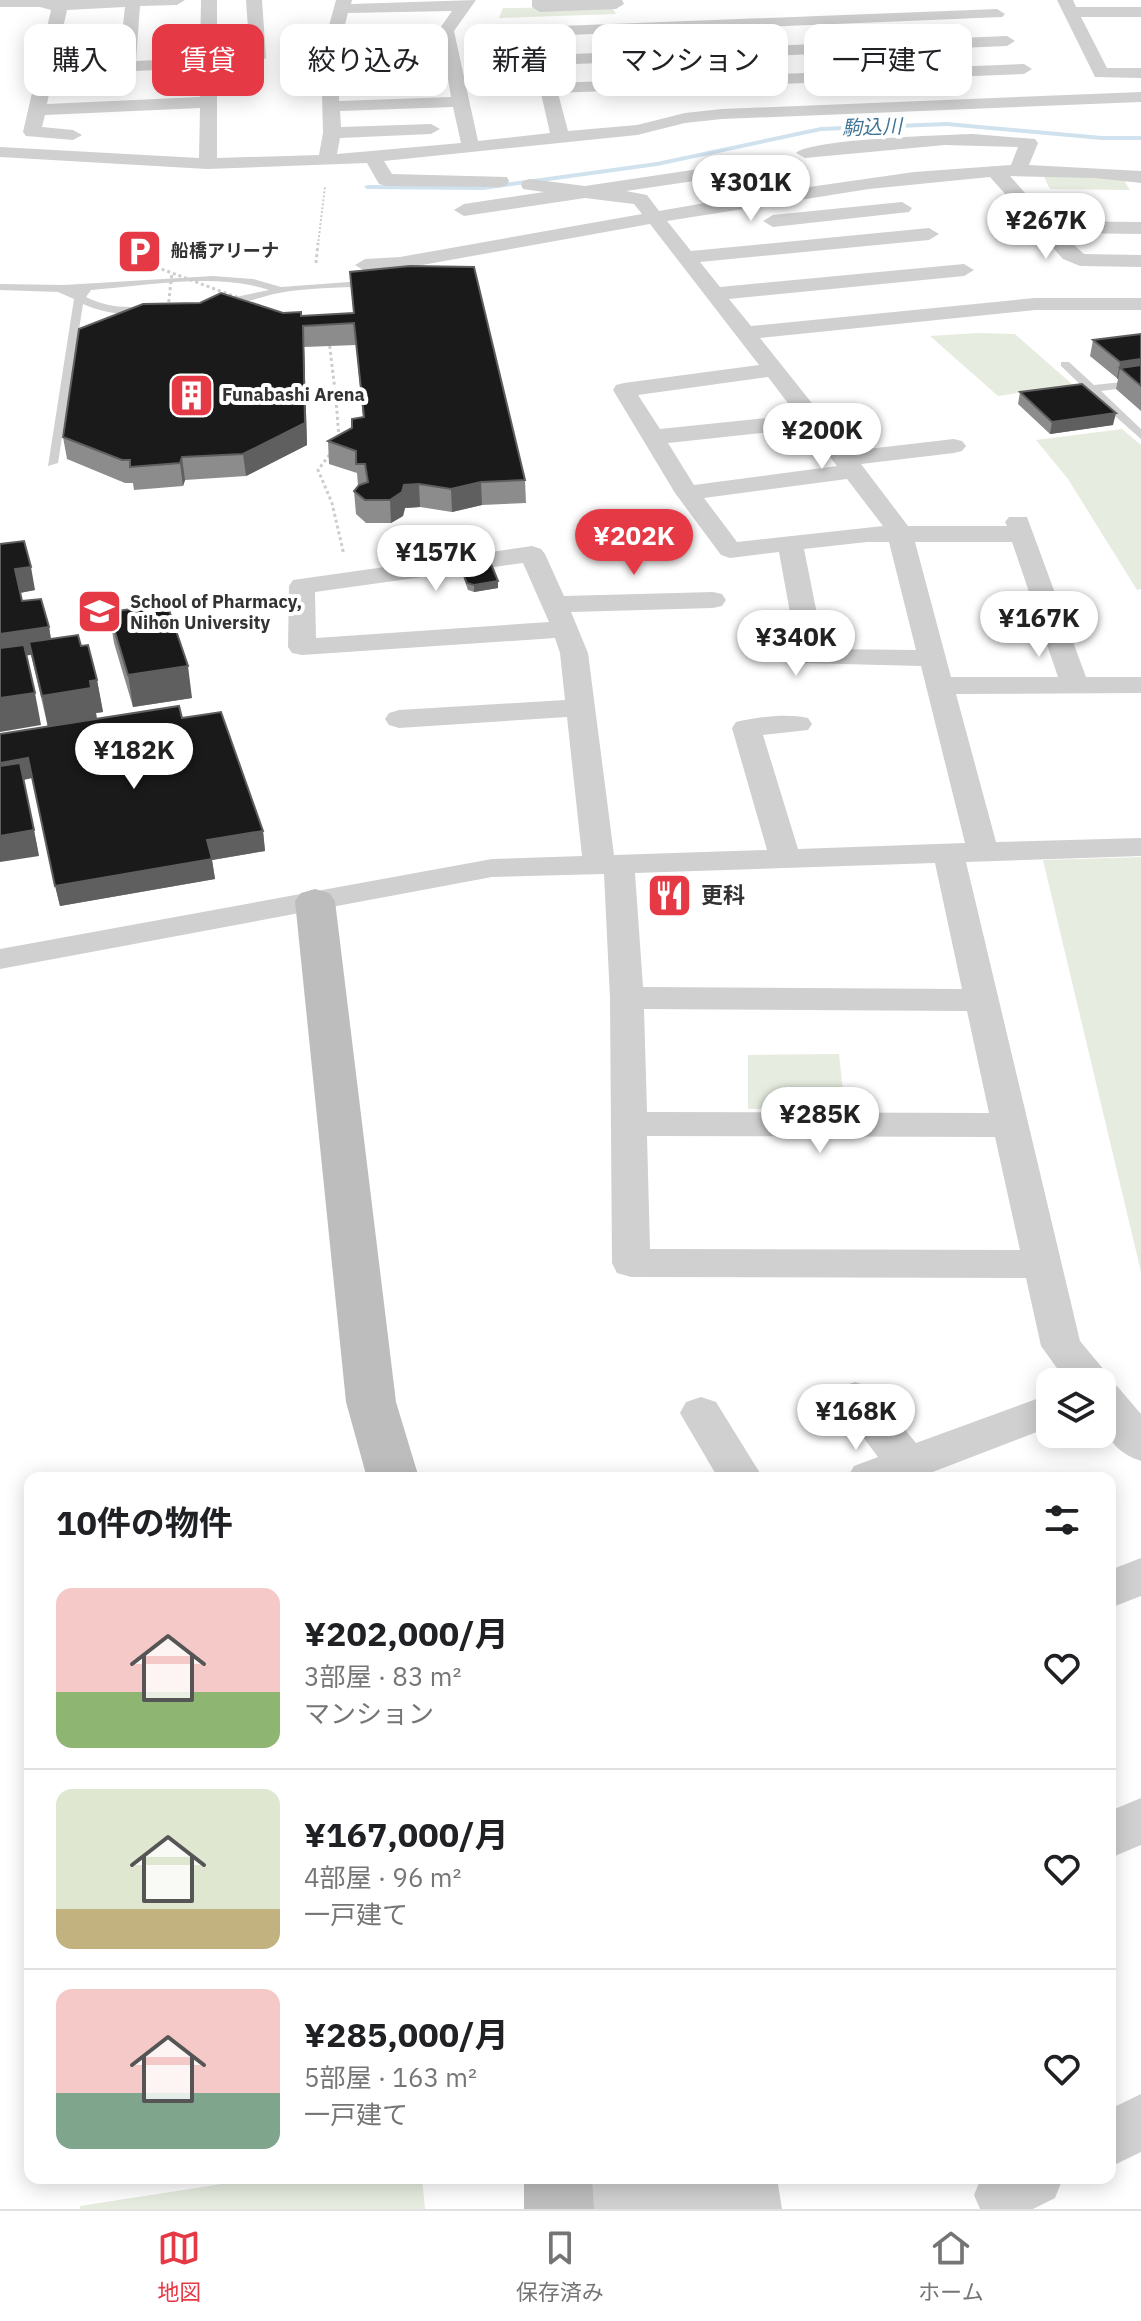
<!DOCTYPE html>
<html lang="ja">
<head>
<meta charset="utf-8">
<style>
  :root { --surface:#fff; --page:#f6f6f6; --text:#202124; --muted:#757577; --line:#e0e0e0; --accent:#e63946 }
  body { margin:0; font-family:"IBM Plex Sans","Noto Sans JP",sans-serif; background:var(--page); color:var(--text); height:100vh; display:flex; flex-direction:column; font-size:30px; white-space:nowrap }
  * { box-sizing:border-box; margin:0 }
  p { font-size:26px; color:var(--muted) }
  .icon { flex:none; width:44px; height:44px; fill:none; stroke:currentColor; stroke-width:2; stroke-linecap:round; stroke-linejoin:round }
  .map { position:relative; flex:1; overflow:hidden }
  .panel { position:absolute; left:24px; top:1472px; width:1092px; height:712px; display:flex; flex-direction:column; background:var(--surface); border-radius:16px; box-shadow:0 4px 20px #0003 }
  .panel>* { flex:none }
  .guide { position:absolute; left:24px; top:24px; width:1094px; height:72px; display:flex; gap:16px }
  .controls { position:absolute; left:1036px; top:1368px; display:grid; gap:16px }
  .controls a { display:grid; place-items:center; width:80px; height:80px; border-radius:16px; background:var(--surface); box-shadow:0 4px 20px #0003; font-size:40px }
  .price { position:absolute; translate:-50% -68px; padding:0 18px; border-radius:28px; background:#fff; color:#222; font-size:26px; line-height:52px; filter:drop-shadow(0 2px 4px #0008) }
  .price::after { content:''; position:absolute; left:50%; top:48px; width:24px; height:18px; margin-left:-12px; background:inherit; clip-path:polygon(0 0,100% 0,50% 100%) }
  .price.on { background:var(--accent); color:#fff }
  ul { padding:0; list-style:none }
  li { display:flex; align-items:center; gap:24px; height:200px; padding:0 32px }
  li+li { border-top:2px solid var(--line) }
  li span { display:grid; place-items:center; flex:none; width:224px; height:160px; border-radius:16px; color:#555 }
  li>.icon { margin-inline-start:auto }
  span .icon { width:96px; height:96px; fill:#fffc; stroke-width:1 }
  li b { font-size:34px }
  h2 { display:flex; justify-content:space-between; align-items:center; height:96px; padding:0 32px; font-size:34px }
  .pill { padding:0 28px; border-radius:16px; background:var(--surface); box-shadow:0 4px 20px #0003; font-size:28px; line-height:72px }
  .pill.on { background:var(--accent); color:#fff }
  .tab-bar { display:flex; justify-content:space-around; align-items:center; height:112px; border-top:2px solid var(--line); background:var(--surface); font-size:22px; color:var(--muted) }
  .tab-bar a { display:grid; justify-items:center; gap:4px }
  .tab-bar .on { color:var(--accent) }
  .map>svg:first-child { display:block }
  .green { fill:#e6ecdf }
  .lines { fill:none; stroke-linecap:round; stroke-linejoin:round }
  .stream { fill:#cfe2ee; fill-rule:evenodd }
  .path-far1 { stroke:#cdcdcd; stroke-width:2; stroke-dasharray:2 2; stroke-linecap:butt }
  .path { stroke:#cdcdcd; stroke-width:3; stroke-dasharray:3 3; stroke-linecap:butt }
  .lane { fill:#d0d0d0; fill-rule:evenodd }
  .street { fill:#d0d0d0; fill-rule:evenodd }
  .secondary { fill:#bdbdbd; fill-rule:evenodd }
  .path-bridge { stroke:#cdcdcd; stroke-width:3; stroke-dasharray:3 3; stroke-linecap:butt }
  .wall { fill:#8c8c8c }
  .shaded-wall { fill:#5f5f5f }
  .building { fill:#1a1a1a; stroke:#5f5f5f; stroke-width:2 }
  .labels { text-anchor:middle; stroke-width:8; stroke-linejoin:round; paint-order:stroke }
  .far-poi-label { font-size:18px; font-weight:bold; fill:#333; stroke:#fff; text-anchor:start }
  .far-water-label { font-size:20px; font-style:italic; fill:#3f7597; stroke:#fff }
  .poi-label { font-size:22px; font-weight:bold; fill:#333; stroke:#fff; text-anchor:start }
</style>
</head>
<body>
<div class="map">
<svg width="1141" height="2209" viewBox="0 0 1141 2209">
  <rect width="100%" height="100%" fill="#fff"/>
  <path class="green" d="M612 7 616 14 499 18 503 8Z
    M526 43 536 73 492 74 484 44Z
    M1041 171 1123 179 1130 190 1050 189Z
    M978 333 1015 334 1073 385 998 396 930 336Z
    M1122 429 1141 445V589L1137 590 1068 479 1036 440Z
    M1141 857V1272L1043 860Z
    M839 1054 845 1109H748V1055Z
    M261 2178H422L425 2209H80V2206Z"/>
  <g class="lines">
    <path class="stream" d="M947 122 1102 136H1141V140H1102L947 126 821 131 657 166 483 190 367 189 364 187 367 185 483 186 657 162 821 127Z"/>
    <path class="path-far1" d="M318 245 325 186"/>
    <path class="path" d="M316 263 318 243
      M336 399 339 439
      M333 450 318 470 332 503 344 555"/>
    <path class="lane" d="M213 276 253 279 281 287 376 280 381 283 376 286C344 288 310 287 279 293 258 297 238 307 216 305V301L269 290C214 272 147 286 91 290L86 297C100 304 115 307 130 307 140 308 147 304 155 309 137 319 102 313 83 304L58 463 48 466 74 299 58 292 0 290V284L64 285Z
      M1061 362H1069L1094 385 1141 380V386L1101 391 1141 429V439L1089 393 1062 394V390L1083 387 1061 366Z"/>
    <path class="street" d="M0 0H185L177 5 140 6 136 61 200 58 201 0H217V158L319 155 323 133 321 55 336 0H352L351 4 476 0 454 31 478 141 550 133 527 32 535 27 997 9 1005 14 1002 17 544 36 549 55 1007 36 1015 41 1007 46 551 65 556 83 1024 64 1032 69 1024 74 558 93 568 131 637 125 685 113 722 109 1141 92V102L722 119 685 123 637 135 384 161 392 174 507 177 509 181 507 185 500 187 386 186 379 184 367 163 207 169 0 157V147L199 158 200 108 45 115 42 127 73 130 82 135 73 140 26 136 23 132 51 10 40 7H0ZM125 7 119 61 55 64 67 10ZM452 11 438 31 446 69 338 74 337 55 348 13ZM200 68V97L47 104 53 74 118 71 117 89 125 94 133 89 135 71ZM448 79 451 97 339 101V84ZM453 107 461 143 337 154 340 138 431 134 440 129 431 124 341 127 340 111Z
      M246 0H262L266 58 258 63 250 58Z
      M532 0H622L624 4 616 9 540 12 532 7Z
      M1057 0H1073L1076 7H1141V17H1081L1107 68H1141V78L1095 77Z
      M973 134 1035 139 1038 143 1029 165 1141 171V183L1095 178 1010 176 1050 221 1141 222V234L1061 233 1084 254 1141 255V267L1080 266 1063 259 990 177 869 189 667 221 691 251 929 228 939 234 929 240 700 262 720 287 964 264 974 270 964 276 729 299 751 326 1035 298H1141V310H1035L760 338 850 451 954 439 962 441 966 446 962 451 954 453 861 464 908 526H1007L1005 522 1009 517H1027L1086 677H1141V693L956 694 996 842 1141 838V856L966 862 1080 1341 1105 1371 1110 1383 1117 1386 1141 1414V1461C1100 1447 1102 1418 1102 1382H1067L1041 1346 1026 1278 631 1277 617 1273 612 1263 610 998 604 874 492 877 0 969V949L492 859 582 856 567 717 399 728 389 725 385 719 389 713 399 710 565 700 560 653 555 638 302 655 292 653 288 647 289 586 293 580 532 546 541 549 545 554 564 596 713 592 722 594 726 600 722 606 713 608 571 612 588 653 614 855 767 850 732 728 736 722C757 717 787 713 808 718L812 724 808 730 763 735 798 849 965 843 921 666 802 663 798 657 779 552 730 558 721 555 675 493 613 390 616 385 624 383 759 365 650 224 400 269 365 271 355 265 365 259 400 257 642 214 634 204 585 198 464 216 454 210 464 204 544 192 523 189 521 185 523 181 530 179 585 186 712 167 719 169 746 196 914 172 1011 165 1018 147 945 145 805 158 796 153C810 139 945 135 973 134ZM708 179 728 199 659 211 647 195 626 191ZM768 377 797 415 660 429 638 395ZM807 428 837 466 694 485 668 443ZM847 479 883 526 737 542 704 498ZM867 542H889L916 650 824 649 804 549ZM915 542H1012L1058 677H951ZM523 563 549 622 316 638 315 592ZM935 863 962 989 643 987 635 873ZM644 1009 967 1011 989 1113 647 1112ZM647 1136 995 1137 1020 1250 650 1249Z
      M902 202 912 208 909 212 773 227 763 221 773 215Z
      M855 1382 870 1387 916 1443 1050 1394V1427L917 1478H847L854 1466 878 1457 834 1398 840 1387Z
      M701 1397 716 1402 763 1478H718L680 1413 686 1402Z
      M1141 1558V1596L1110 1608V1570Z
      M1141 1798V1845L1110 1858V1811Z
      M1141 2094V2152L1110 2167V2109Z
      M533 2178H777L782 2209H548L538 2205 530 2185Z
      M981 2178H1063L1055 2198 1033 2209H980L974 2195Z"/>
    <path class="secondary" d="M315 889 329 893 335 901 396 1402 419 1478H367L346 1402 295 901 301 893Z
      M524 2178H592L594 2209H524Z"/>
    <path class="path-bridge" d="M156 267 271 310
      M168 308 172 273
      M329 340 336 399"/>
  </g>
  <path class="wall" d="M301 312 302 316 353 313 525 480 526 503 482 505 452 512 420 507 405 508 403 516 391 523H366L356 514 354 491 358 486 357 473 329 464 328 441 352 428 363 418 356 345 304 347 307 445 246 476 185 480 183 486 134 490 133 483H125L67 459 63 437 283 313Z
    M1141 334V411L1116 389 1118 379 1090 356 1093 340Z
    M1020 392 1113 425 1050 434 1018 404Z
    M0 544 35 590 20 593 22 601 49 627 51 639 81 646 97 680 103 712 96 713 97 719 182 718 263 831 265 851 212 860 215 879 60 906 32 778 24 780 39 856 0 734 48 727 31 655H26L41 725Z
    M474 566 498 588 474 592 468 590 464 579 463 573 474 571Z
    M109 612 192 698 133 707 114 643Z"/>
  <path class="shaded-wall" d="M301 312 304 347 307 445 246 476 243 454 301 316Z
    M1141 359V376L1120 368 1118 379H1117L1120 362Z
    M1116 413 1113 425 1050 434 1052 422Z
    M182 457 185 480 183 486 180 463Z
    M481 482 482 505 452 512 451 489Z
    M419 484 420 507 405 508 403 516 391 523 390 500 404 485Z
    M31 567 35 590 19 593 15 569Z
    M498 581V588L474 592V585Z
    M49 627 53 652 0 659V634Z
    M188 666 192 698 133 707 128 675Z
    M97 680 103 712 96 713 97 721 48 728 42 696 90 681Z
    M35 693 41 725 0 732V698Z
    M28 758 32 778 0 784V763Z
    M34 830 39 856 0 862V836Z
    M263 831 265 851 212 860 215 879 60 906 55 886 207 840Z"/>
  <path class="building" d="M410 266 474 267 525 480 481 482 451 489 419 484 404 485 402 492 390 500H365L354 491 359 485 368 482 365 464H356V451L328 441 352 428V419L364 417 354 323 303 326 305 423 243 454 182 457 180 463 130 467V460H122L63 437 79 329 143 304 200 303 221 293 283 313 301 312V316L354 313 350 272Z
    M1141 334V359L1120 362 1093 340Z
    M1141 365V386L1120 368Z
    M1082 384 1116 413 1052 422 1020 392Z
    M24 541 31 567 15 569 22 601 41 599 49 627 0 634V544Z
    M491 564 498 581 474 585 467 583 463 573 476 571 474 566Z
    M167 604 188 666 128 675 109 612Z
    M78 635 81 646 88 645 97 680 90 681 91 688 42 696 29 642Z
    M24 645 35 693 0 698V648Z
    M179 706 182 718 221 712 263 831 207 840 212 859 55 886 28 758 0 763V734Z
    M20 763 34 830 0 836V766Z"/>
  <defs>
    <symbol id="parking-square" viewBox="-11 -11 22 22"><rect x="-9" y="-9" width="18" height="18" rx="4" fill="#e63946" stroke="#fff"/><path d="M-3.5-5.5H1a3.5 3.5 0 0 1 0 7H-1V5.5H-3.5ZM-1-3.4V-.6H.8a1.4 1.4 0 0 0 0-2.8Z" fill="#fff"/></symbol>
    <symbol id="building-square" viewBox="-11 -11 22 22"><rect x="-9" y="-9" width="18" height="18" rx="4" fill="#e63946" stroke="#fff"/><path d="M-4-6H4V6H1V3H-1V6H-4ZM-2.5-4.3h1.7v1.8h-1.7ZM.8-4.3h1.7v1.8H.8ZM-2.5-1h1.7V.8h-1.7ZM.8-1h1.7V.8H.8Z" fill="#fff"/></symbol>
    <symbol id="university-square" viewBox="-11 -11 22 22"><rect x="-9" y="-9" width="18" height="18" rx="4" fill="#e63946" stroke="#fff"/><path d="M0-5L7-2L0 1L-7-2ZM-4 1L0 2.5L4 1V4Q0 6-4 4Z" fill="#fff"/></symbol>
    <symbol id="restaurant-square" viewBox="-11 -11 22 22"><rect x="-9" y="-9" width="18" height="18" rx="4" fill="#e63946" stroke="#fff"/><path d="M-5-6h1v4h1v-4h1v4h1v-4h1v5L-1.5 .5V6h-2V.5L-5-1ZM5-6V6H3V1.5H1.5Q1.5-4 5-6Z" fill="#fff"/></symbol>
  </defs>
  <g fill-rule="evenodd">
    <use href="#parking-square" x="114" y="226" width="51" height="51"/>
    <use href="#building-square" x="166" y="370" width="51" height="51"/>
    <use href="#university-square" x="74" y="586" width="51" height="51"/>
    <use href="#restaurant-square" x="644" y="870" width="51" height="51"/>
  </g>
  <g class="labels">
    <g class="far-poi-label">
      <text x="171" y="257">船橋アリーナ</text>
      <text x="222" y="401">Funabashi Arena</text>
      <text x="130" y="608">School of Pharmacy,<tspan x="130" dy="21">Nihon University</tspan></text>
    </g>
    <g class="far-water-label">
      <text transform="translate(872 127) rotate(-2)" y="7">駒込川</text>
    </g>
    <g class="poi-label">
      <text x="701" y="903">更科</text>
    </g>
  </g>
</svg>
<div class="controls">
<a><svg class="icon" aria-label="layers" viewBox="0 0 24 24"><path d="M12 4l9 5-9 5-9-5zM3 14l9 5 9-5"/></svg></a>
</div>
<b class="price" style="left:751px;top:223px">¥301K</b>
<b class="price" style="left:1046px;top:261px">¥267K</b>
<b class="price" style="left:822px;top:471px">¥200K</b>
<b class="price on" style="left:634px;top:577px">¥202K</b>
<b class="price" style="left:436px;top:593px">¥157K</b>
<b class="price" style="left:1039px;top:659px">¥167K</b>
<b class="price" style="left:796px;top:678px">¥340K</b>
<b class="price" style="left:134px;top:791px">¥182K</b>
<b class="price" style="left:820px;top:1155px">¥285K</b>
<b class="price" style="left:856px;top:1452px">¥168K</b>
<div class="guide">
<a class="pill">購入</a>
<a class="pill on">賃貸</a>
<a class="pill">絞り込み</a>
<a class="pill">新着</a>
<a class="pill">マンション</a>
<a class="pill">一戸建て</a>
</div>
<section class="panel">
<h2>10件の物件<svg class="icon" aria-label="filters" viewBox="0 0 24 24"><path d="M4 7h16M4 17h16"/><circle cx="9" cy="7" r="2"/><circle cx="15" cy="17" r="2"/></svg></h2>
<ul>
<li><span style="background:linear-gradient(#f6c9c9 65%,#8fb573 0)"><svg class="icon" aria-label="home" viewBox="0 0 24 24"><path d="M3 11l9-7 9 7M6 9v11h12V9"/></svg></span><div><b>¥202,000/月</b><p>3部屋 · 83 m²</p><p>マンション</p></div><svg class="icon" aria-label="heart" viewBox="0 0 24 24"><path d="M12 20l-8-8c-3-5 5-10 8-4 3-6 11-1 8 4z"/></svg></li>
<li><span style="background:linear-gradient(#dfe7d0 75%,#c2b280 0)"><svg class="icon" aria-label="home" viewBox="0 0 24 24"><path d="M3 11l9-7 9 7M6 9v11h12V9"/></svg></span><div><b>¥167,000/月</b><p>4部屋 · 96 m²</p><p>一戸建て</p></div><svg class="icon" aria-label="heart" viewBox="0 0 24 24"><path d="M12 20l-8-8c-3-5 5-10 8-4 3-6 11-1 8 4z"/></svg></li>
<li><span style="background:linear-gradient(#f6c9c9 65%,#7fa58c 0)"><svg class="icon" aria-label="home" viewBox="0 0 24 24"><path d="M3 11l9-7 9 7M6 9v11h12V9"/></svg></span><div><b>¥285,000/月</b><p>5部屋 · 163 m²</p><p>一戸建て</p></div><svg class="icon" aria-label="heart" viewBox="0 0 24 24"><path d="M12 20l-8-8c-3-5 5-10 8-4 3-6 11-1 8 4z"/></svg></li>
</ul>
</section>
</div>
<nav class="tab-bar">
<a class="on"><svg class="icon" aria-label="map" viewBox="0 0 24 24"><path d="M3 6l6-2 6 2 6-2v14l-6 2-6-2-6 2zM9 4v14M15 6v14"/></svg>地図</a>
<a><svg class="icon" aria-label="saved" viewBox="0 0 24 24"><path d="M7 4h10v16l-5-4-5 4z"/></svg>保存済み</a>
<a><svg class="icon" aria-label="home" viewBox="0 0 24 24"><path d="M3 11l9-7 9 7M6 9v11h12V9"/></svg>ホーム</a>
</nav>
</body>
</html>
